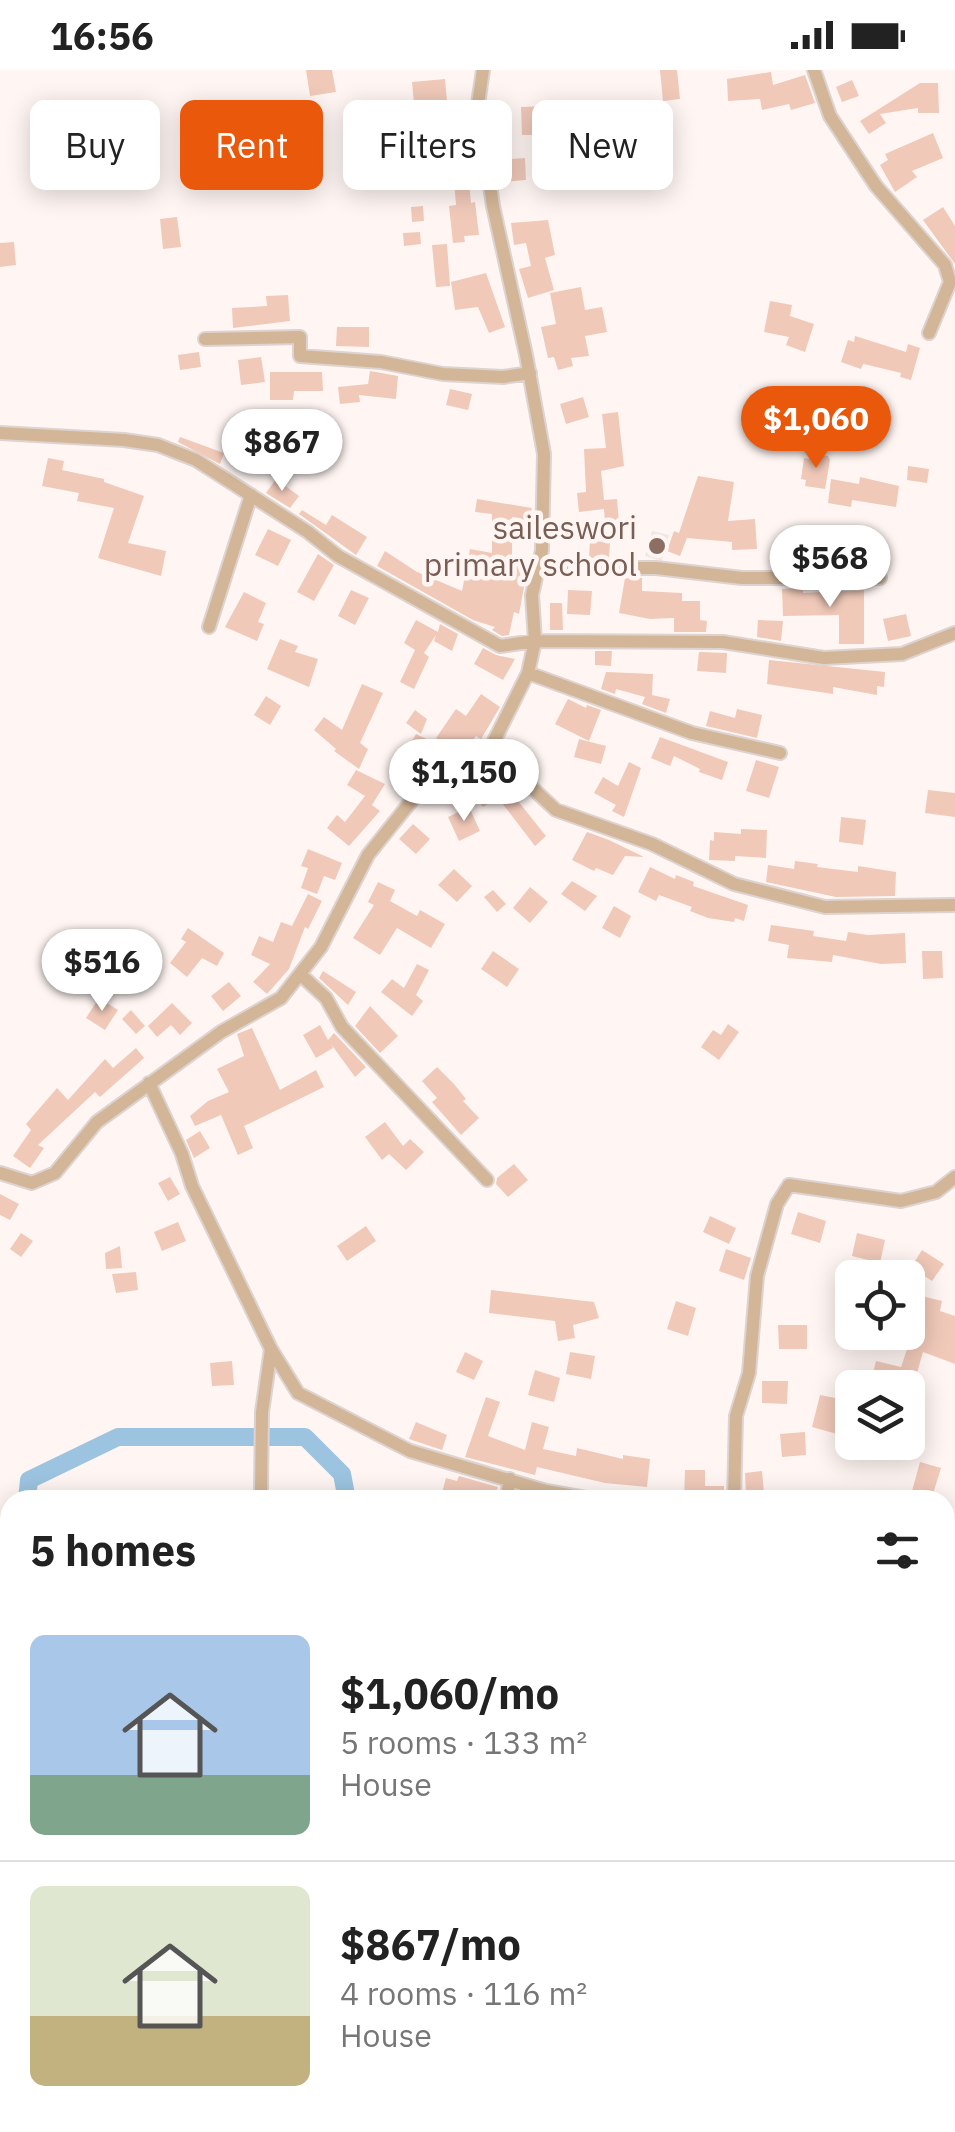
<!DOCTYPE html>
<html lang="en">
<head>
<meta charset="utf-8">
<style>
  :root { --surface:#fff; --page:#f6f6f6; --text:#222; --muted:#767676; --line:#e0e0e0; --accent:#ea580c }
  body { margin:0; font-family:"IBM Plex Sans",sans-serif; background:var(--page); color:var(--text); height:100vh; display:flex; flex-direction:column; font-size:38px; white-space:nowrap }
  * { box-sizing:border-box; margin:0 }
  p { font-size:32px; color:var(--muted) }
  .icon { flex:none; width:55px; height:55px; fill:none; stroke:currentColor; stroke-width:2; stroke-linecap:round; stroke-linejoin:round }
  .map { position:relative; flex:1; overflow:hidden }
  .drawer { position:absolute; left:0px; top:1420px; width:955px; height:642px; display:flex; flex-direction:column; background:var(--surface); border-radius:30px 30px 0 0; box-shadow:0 5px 25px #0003 }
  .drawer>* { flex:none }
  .banner { position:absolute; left:30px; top:30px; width:895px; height:90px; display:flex; gap:20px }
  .buttons { position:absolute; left:835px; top:1190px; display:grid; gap:20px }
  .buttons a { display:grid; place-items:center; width:90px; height:90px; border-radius:15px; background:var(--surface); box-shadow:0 5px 25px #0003; font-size:50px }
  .price { position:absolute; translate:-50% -85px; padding:0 22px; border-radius:35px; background:#fff; color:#222; font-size:32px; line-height:65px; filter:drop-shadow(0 2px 5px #0008) }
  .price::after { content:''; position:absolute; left:50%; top:60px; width:30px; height:22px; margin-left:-15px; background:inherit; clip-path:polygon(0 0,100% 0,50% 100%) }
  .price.on { background:var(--accent); color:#fff }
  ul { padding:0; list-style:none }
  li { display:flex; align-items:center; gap:30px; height:250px; padding:0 30px }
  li+li { border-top:2px solid var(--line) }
  li span { display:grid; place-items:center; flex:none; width:280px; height:200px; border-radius:15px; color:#555 }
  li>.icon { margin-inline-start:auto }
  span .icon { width:120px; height:120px; fill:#fffc; stroke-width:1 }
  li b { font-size:42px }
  h2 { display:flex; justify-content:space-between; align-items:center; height:120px; padding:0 30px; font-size:42px }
  .tag { padding:0 35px; border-radius:15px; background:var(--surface); box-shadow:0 5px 25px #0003; font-size:35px; line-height:90px }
  .tag.on { background:var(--accent); color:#fff }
  .status { display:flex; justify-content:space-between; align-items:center; height:70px; padding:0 50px; background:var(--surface); direction:ltr }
  .status svg { height:28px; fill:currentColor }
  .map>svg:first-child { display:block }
  .built { fill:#f1e7e2 }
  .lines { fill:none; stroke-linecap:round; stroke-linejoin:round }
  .canal { stroke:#9cc4e0; stroke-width:18 }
  .building { fill:#f0c9b9 }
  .street-casing { stroke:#ddd3d0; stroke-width:16 }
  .street { stroke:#d3b698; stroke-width:12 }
  .education-dot { fill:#8d6e63; stroke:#fff6f3; stroke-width:4 }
  .labels { text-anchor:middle; stroke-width:9; stroke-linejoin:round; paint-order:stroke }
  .education-label { font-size:32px; fill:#785e54; stroke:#fff6f3; text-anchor:end }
</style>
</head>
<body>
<div class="status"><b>16:56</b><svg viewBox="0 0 49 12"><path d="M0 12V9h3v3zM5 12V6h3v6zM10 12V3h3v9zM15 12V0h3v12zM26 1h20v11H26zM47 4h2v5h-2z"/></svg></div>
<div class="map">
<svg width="955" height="2062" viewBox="0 0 955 2062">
  <rect width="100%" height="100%" fill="#fff6f3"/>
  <path class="built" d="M652 461 669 465 662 491 645 486Z"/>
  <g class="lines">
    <path class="canal" d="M27 1430 29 1410 118 1367H305L342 1404 347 1430
      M945 1470 955 1471
      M0 1510 10 1507"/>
  </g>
  <path class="building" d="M306 0H332L336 22 310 26Z
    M660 0H677L680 29 663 31Z
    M771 2 773 15 805 5 815 33 791 40 789 34 762 40 760 29 728 31 727 9Z
    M445 9 447 31 414 34 412 12Z
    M852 10 859 26 842 32 836 17Z
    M920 13H938L939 43H918V38L880 44 886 53 869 64 860 51Z
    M547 36V65H522L521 37Z
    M461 54 466 112H469L471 133 475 132 479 165 464 166 465 172 453 173 449 136 456 135 453 100 411 104 410 86 447 80 446 55Z
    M933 63 943 88 912 101 917 107 895 122 880 95 888 90 885 84Z
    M525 88 526 110 500 112 498 90Z
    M423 136 424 151 412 152 411 137Z
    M943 137 955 156V194L923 150Z
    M177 147 181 177 163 179 160 149Z
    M548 150 555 185 545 188 554 220 528 228 519 199 531 196 526 173 514 175 511 153Z
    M420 162 421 174 404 176 403 163Z
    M14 172 16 195 0 197V173Z
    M447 174 450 216 436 217 432 175Z
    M486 203 505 257 489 263 478 237 455 240 451 212Z
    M581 217 585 240 602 237 607 262 585 266 589 286 571 288 573 296 558 300 554 287 548 288 541 257 556 254 550 223Z
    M288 225 290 251 233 258 232 238 267 236 266 226Z
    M770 231 792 235 790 246 814 254 805 282 786 275 789 267 764 262Z
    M337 257H369V277L336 276Z
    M855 266 906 282 908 274 920 278 911 310 900 307 901 303 868 295 863 294 861 299 841 292 848 270 854 272Z
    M199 282 201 297 180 300 178 285Z
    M261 287 265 312 241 315 238 290Z
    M370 301 398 306 396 329 359 325 360 332 340 334 338 317 368 314Z
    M270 302H322L323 321H294L293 330H270Z
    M450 319 472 324 468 340 446 335Z
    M583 327 589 347 566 354 560 334Z
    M618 342 624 396 601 401 604 430 617 429 619 452 605 453 604 439 579 442 577 423 586 422 584 379 606 378 602 344Z
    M180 367 224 383 220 394 178 372Z
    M810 383 828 386 830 390 825 419 805 416 806 410 801 409 804 388 809 389Z
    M48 388 64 391 62 400 104 409V412L144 426 128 473 166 481 161 506 98 488 114 438 77 431 79 423 42 416Z
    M908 396 929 399 927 413 907 410Z
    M698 406 734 412 728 451 755 449 757 479 732 480V472L687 468 680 486 667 481 674 461 679 463Z
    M860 407 899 416 896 437 852 430 851 437 828 433 831 409 859 414Z
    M276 409 299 426 290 438 266 423Z
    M477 429 532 438 528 451 512 447V487L529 490 519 544 514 542 509 565 502 566 492 560 495 557 473 550 377 496 385 481 417 502 462 521 470 479 492 483V444L475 442Z
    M302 440 326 455 332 445 367 467 356 485 299 444Z
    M268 459 291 470 278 496 255 485Z
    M861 459 878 462 875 478 859 475Z
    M822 461 847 464 844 496 819 494Z
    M590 471 610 472 609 488H589Z
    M318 484 334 495 314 531 297 522Z
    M625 508H642V521L682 523V531H700V550L707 551 706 562H674V548L650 549 619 543Z
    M803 518V523L864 520V574H839V545L783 546 782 519Z
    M351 520 369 528 355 555 338 546Z
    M568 520 592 521 590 545 567 544Z
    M244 522 266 533 258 552 264 554 257 571 225 557Z
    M550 533H562L563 560H550Z
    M906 544 911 566 888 571 883 549Z
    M416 550 438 562 440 554 458 564 452 581 434 571 436 565 424 583 429 587 414 619 400 612 415 580 404 573Z
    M758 550 783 551 781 571 757 567Z
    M280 569 298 576 295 582 318 589 309 617 267 599Z
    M483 578 496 585 515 589 503 610 474 594Z
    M595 581H612L611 596 595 595Z
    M699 582 727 583 726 603 697 601Z
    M769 590 885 602 884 617 877 616V625L833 617V624L767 614Z
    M606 602 653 604 652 625 670 629 666 643 642 634 645 627 616 619 615 624 601 619Z
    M362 614 383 623 360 673 368 679 359 699 334 681 336 679 314 660 324 647 342 660Z
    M481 624 500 637 481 669 476 666 460 686 436 668 456 639 466 646Z
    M266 626 281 636 270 655 254 645Z
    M568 629 586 638 587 635 601 640 589 671 555 654Z
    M737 639 762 645 757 668 706 656 710 641 735 648Z
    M415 640 427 649 421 664 406 653Z
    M416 664 433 672 422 691 406 682Z
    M660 667 728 692 722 710 699 702 700 699 674 686 670 696 651 688Z
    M579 669 606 676 601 694 574 687Z
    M756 690 779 697 769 728 746 721Z
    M629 692 641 698 624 747 612 741 616 735 594 723 603 707 618 716Z
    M356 700 385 714 372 735 380 741 349 776 327 758 337 745 345 752 365 726 347 715Z
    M490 714 499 726 483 737 475 726Z
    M928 720 955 723V747L925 743Z
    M510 721 546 766 535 776 499 729Z
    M469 737 480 761 459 771 448 747Z
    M841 747 866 750 863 775 839 772Z
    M413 754 430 769 416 784 399 769Z
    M741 759 767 760 766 788 735 786V791L709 790 710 770 714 771V762L741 764Z
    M587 762 609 770 644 787 625 786 613 805 596 798 594 801 572 790Z
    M308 779 342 793 335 810 324 806 317 824 301 818 308 798 301 796Z
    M795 791 818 794 817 797 858 802V796L896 802 895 826 836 827 766 812 768 795 794 799Z
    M650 797 675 809 676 805 694 812 693 816 748 835 744 851 735 848 734 852 708 848 690 841 692 837 659 825 656 831 638 822Z
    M454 799 472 816 457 832 438 815Z
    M572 811 597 826 585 841 561 824Z
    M378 812 395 820 390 831 417 846 420 840 445 854 431 878 397 858 380 885 353 868 374 835 368 832Z
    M530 817 548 832 530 853 513 838Z
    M493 820 506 834 497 842 484 827Z
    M308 824 322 831 308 859 305 857 289 899 267 924 253 912 270 894 251 885 259 866 273 872 281 852 292 856Z
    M614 836 631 846 620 868 602 858Z
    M771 855 814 861 813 866 846 871 848 862 868 865 905 863 906 893 881 894 833 885 832 892 787 888 789 875 768 871Z
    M188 858 224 883 217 896 202 888 187 907 170 893 186 872 181 869Z
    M493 881 519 899 507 917 481 899Z
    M922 881H942L943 908 923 909Z
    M417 894 429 900 416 925 423 931 412 946 381 922 392 909 404 918Z
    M323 901 356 922 348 935 319 908Z
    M229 912 241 926 223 941 211 926Z
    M99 928 118 940 105 960 86 948Z
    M172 933 192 953 180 965 171 955 157 967 148 956Z
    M370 936 398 966 380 983 355 956Z
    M131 940 145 956 136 964 122 949Z
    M728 954 739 962 719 990 701 977 713 960 721 965Z
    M320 955 328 970 334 963 366 997 355 1007 331 974 333 978 316 988 303 965Z
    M252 958 280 1020 316 1000 324 1017 244 1056 253 1078 238 1085 221 1045 195 1056 190 1046 208 1031 229 1022 217 999 244 986 237 964Z
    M136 978 144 988 100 1027 95 1022 38 1075 44 1078 30 1098 13 1086 31 1060 26 1054 57 1018 68 1030 105 989 113 998Z
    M437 997 454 1014 466 1029 463 1031 479 1048 461 1065 432 1032 437 1028 422 1011Z
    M385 1052 403 1076 410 1069 424 1082 406 1100 389 1084 382 1090 365 1067Z
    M200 1061 210 1078 194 1088 186 1070Z
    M514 1094 528 1110 508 1127 496 1114 497 1108Z
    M170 1107 180 1124 168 1131 158 1113Z
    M0 1124 19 1134 10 1150 0 1145Z
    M798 1142 826 1151 820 1173 791 1164Z
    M710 1146 736 1158 729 1174 703 1162Z
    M178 1152 186 1171 162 1181 154 1162Z
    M366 1156 376 1171 347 1191 337 1176Z
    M21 1163 33 1171 21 1187 10 1179Z
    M857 1163 885 1170 880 1193 852 1186Z
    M120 1176 122 1198 106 1199 105 1183Z
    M726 1179 751 1188 744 1210 719 1201Z
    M922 1180 944 1194 932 1211 911 1197Z
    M136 1202 138 1220 116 1223 112 1204Z
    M491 1220 594 1232 599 1248 573 1255 575 1268 558 1271 555 1251 489 1243Z
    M918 1225 942 1231 940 1241 955 1246V1294L923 1282 913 1317 872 1307 876 1291 901 1297 917 1250 912 1249Z
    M676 1231 696 1238 688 1266 667 1259Z
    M778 1255H807V1279H779Z
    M465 1282 483 1291 474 1310 456 1302Z
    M570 1282 595 1286 591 1309 566 1304Z
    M232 1291 234 1315 212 1316 210 1293Z
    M535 1300 560 1308 554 1332 528 1325Z
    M762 1311H788L787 1334 762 1333Z
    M820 1325 845 1330 837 1364 812 1357Z
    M486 1327 500 1332 488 1366 525 1380 532 1352 549 1357 543 1379 576 1386 577 1378 623 1389V1385L650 1389 647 1417 605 1413 537 1397 535 1405 465 1387Z
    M416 1352 447 1365 442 1380 409 1369Z
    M805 1362 806 1385 782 1387 780 1364Z
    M920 1392 941 1398 932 1427 912 1421Z
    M685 1400H705V1416H724V1430H684Z
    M762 1401 764 1423 746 1425 745 1403Z
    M459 1406 498 1417 495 1430H440L446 1408 457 1411Z"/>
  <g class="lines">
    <defs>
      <path id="street" d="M814 0 830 46 876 116 945 195 950 212 929 263
        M205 269 300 267V286L381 292 443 304 503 307 530 303
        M0 363 124 370 158 375 196 390 308 462 338 486 500 576 535 571 723 572 824 588 902 584 955 563
        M538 498H656L742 508H880
        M209 557 251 425
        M528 603 692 663 780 683
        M490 679 556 740 652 774 734 814 825 837 955 835
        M300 904 326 928 342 957 487 1110
        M149 1013 182 1084 192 1116 271 1279 298 1323 410 1381 546 1421 597 1430
        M0 1103 32 1113 55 1103 97 1052 221 962 281 928 321 877 368 785 417 724 490 679 528 603 535 571 532 525 542 480 544 384 526 285 493 136 478 34 483 0
        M265 1430 261 1421 262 1342 271 1279
        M506 1430 510 1409
        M734 1430 736 1346 749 1303 757 1206 777 1134 789 1115 901 1131 936 1122 955 1107
        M945 1457 955 1455
        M0 1714H10
        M945 1799 955 1803
        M369 2062 371 2052
        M494 2062 496 2052
        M879 2062 880 2052"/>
    </defs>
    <use href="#street" class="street-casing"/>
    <use href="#street" class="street"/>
  </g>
  <circle class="education-dot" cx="657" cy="476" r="10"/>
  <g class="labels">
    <g class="education-label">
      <text x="637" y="469">saileswori<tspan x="637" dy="37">primary school</tspan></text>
    </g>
  </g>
</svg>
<div class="buttons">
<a><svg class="icon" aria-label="locate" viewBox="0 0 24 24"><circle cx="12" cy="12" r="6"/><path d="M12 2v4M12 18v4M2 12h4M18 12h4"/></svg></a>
<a><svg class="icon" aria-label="layers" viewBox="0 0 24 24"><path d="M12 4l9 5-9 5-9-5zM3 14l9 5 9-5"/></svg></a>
</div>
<b class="price on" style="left:816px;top:401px">$1,060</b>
<b class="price" style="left:282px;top:424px">$867</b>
<b class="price" style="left:830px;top:540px">$568</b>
<b class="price" style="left:464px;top:754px">$1,150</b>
<b class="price" style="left:102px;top:944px">$516</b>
<div class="banner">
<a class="tag">Buy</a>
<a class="tag on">Rent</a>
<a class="tag">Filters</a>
<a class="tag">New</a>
</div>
<section class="drawer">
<h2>5 homes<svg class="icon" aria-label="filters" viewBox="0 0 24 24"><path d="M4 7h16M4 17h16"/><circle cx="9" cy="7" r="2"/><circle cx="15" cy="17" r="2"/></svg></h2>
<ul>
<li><span style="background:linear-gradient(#a9c7e8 70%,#7fa58c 0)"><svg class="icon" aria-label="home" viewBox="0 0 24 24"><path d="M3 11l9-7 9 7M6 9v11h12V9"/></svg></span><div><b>$1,060/mo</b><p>5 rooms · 133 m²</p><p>House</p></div></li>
<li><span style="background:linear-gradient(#dfe7d0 65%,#c2b280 0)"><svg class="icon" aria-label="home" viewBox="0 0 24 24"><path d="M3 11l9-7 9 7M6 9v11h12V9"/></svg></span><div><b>$867/mo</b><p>4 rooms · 116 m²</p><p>House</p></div></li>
</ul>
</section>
</div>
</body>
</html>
